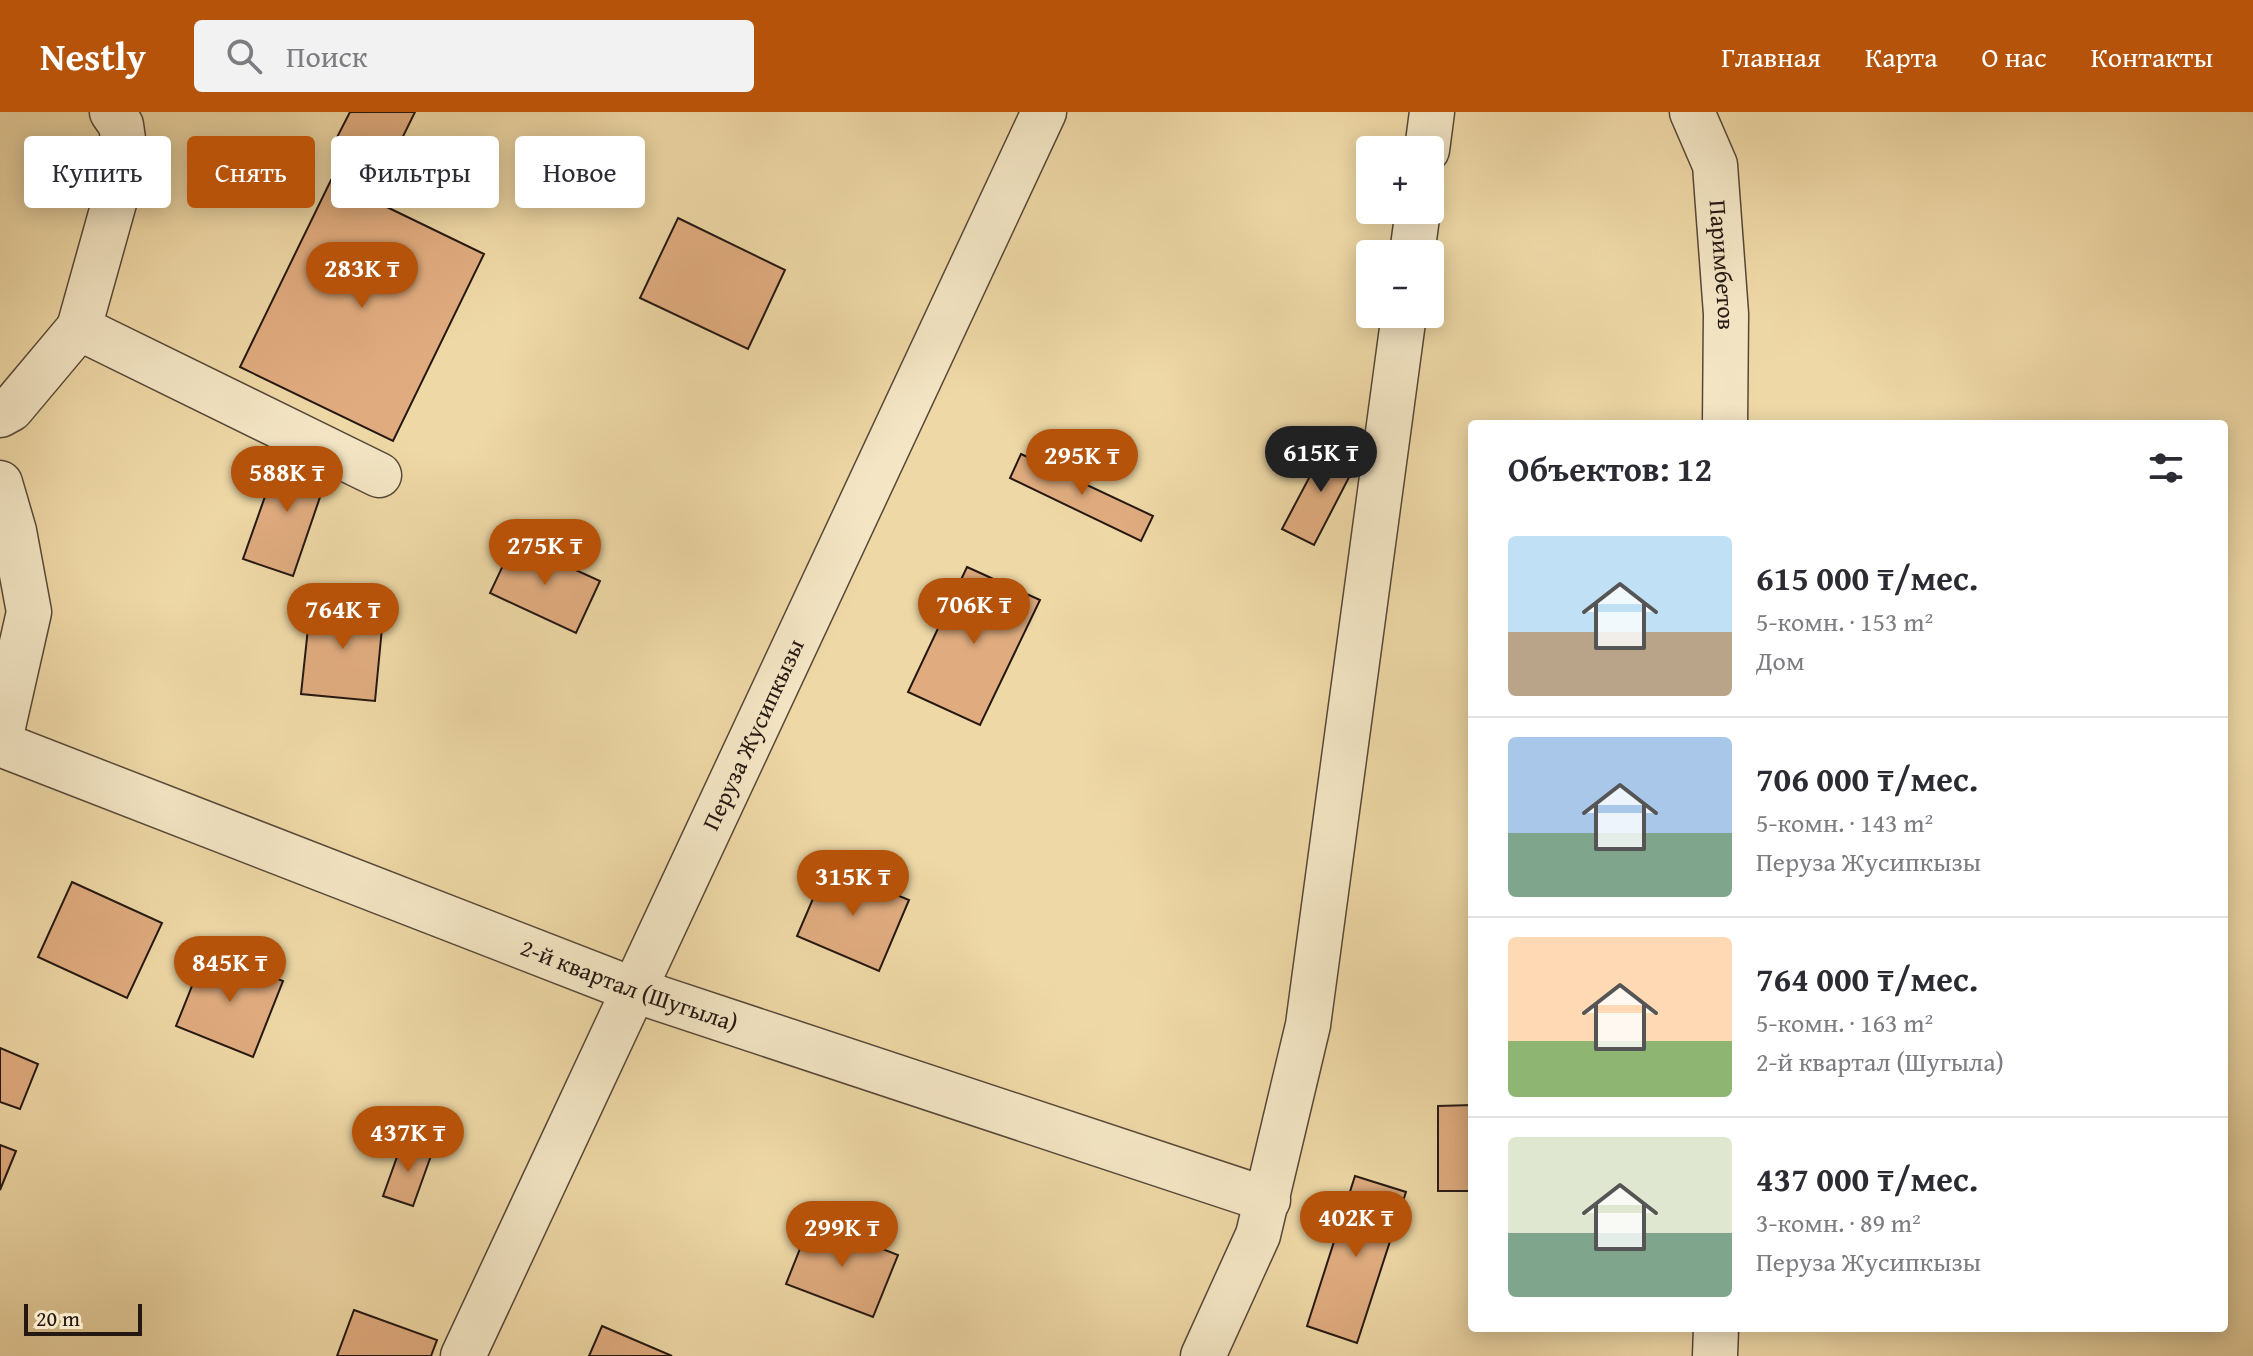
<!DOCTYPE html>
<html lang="ru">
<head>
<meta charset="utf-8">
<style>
  :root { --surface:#fff; --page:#f2f2f3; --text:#2b2b33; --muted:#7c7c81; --line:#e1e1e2; --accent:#b45309 }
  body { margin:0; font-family:"Gentium Book Plus",serif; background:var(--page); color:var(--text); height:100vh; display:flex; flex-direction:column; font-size:30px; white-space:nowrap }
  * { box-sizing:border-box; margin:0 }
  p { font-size:26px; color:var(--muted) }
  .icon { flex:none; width:44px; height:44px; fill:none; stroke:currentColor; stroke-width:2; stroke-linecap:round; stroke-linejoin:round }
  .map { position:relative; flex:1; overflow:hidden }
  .panel { position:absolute; left:1468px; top:308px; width:760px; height:912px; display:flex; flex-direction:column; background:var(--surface); border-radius:8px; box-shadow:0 4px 20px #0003 }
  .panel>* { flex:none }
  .guide { position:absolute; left:24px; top:24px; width:760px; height:72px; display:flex; gap:16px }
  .tools { position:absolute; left:1356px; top:24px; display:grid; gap:16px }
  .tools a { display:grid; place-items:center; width:88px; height:88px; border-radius:8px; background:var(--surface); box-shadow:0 4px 20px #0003; font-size:40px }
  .scale { position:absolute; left:24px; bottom:20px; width:118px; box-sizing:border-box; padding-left:8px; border:4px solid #251813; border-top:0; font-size:22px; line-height:28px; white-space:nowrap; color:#251813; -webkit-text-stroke:6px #f4e6c5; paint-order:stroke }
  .price { position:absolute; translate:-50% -68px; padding:0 18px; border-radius:28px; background:var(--accent); color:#fff; font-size:26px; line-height:52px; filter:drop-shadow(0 2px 4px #0008) }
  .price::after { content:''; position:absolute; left:50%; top:48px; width:24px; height:18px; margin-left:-12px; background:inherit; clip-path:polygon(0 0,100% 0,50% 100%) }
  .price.active { background:#222; color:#fff }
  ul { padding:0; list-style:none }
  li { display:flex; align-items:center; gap:24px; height:200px; padding:0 40px }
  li+li { border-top:2px solid var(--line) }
  li span { display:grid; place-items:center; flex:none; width:224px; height:160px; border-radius:8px; color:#555 }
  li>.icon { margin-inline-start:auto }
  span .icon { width:96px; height:96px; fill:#fffc; stroke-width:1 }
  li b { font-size:34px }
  h2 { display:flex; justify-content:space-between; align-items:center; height:96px; padding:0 40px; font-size:34px }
  .pill { padding:0 28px; border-radius:8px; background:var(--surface); box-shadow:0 4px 20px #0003; font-size:28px; line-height:72px }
  .pill.active { background:var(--accent); color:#fff }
  header { display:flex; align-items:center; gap:48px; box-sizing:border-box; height:112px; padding:0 40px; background:var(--accent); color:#fff }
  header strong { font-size:38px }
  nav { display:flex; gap:44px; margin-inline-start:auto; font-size:28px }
  .search { width:560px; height:72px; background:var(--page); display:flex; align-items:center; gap:20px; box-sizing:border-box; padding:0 28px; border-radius:8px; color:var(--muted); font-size:30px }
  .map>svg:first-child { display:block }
  .building { fill:#e0ac7f; stroke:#251813; stroke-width:2 }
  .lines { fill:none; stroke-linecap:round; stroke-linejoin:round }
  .minor-casing { stroke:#574838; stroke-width:47 }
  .minor { stroke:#f4e6c5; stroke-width:44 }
  .labels { text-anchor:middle; stroke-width:8; stroke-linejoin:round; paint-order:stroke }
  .street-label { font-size:24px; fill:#251813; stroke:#f4e6c5 }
</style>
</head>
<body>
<header>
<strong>Nestly</strong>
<div class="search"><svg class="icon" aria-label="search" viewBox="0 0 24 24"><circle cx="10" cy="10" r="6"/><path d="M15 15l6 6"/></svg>Поиск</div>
<nav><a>Главная</a><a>Карта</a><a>О нас</a><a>Контакты</a></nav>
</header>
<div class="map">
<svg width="2253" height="1244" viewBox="0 0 2253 1244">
  <rect width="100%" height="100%" fill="#eed8a6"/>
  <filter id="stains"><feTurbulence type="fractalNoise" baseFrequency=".0025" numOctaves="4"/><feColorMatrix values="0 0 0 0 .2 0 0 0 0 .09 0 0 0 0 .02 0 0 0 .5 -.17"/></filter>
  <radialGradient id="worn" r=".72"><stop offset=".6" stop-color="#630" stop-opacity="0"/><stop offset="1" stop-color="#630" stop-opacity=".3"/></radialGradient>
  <path class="building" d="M350 0H415L386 59 333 33Z
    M331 68 484 142 393 329 240 255Z
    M678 106 785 158 748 237 640 186Z
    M1328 330 1359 346 1314 433 1282 417Z
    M281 339 330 356 293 464 243 447Z
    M1021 342 1153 404 1141 429 1010 366Z
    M514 430 600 469 576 521 490 481Z
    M967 455 1040 488 980 613 908 580Z
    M311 488 384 495 375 589 301 582Z
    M827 754 909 788 879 859 797 824Z
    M72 770 162 811 127 886 38 845Z
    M206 839 283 869 253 945 176 914Z
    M0 936 38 952 20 997 0 990Z
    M1472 993V1079H1438V994Z
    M402 1031 432 1041 413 1094 383 1084Z
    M0 1033 16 1039 0 1078Z
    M1355 1064 1406 1080 1357 1231 1307 1214Z
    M811 1109 898 1143 873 1205 786 1172Z
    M354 1198 437 1228 431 1244H337Z
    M602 1214 672 1244H589Z"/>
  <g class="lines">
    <defs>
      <g id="minor">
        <path d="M112 0 121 13 126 48 79 216 379 363"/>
        <path id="s1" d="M1692 0 1715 53 1726 202 1725 312"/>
        <path d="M1427 38 1432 0"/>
        <path d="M1412 142 1418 98"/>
        <path d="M0 303 11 297 79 216"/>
        <path d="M0 371 14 419 29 500 0 628"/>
        <path id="s2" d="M0 632 634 878 1268 1088"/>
        <path id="s3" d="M463 1244 1044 0"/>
        <path d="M1203 1244 1258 1123 1308 913 1404 202"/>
        <path d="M1715 1244 1716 1216"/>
      </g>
    </defs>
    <use href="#minor" class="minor-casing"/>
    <use href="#minor" class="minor"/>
  </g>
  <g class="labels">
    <g class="street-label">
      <text dy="8" stroke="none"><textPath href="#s1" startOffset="158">Паримбетов</textPath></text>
      <text dy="8" stroke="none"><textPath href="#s3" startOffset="686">Перуза Жусипкызы</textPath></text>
      <text dy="8" stroke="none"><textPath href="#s2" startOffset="674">2-й квартал (Шугыла)</textPath></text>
    </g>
  </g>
  <rect width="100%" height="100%" filter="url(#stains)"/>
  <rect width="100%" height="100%" fill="url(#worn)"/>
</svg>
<div class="tools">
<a>+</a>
<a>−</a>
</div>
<div class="scale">20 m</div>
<b class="price" style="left:362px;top:198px">283K ₸</b>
<b class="price active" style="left:1321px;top:382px">615K ₸</b>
<b class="price" style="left:1082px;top:385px">295K ₸</b>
<b class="price" style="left:287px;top:402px">588K ₸</b>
<b class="price" style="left:545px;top:475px">275K ₸</b>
<b class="price" style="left:974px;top:534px">706K ₸</b>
<b class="price" style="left:343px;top:539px">764K ₸</b>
<b class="price" style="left:853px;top:806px">315K ₸</b>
<b class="price" style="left:230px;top:892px">845K ₸</b>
<b class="price" style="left:408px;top:1062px">437K ₸</b>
<b class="price" style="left:1356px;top:1147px">402K ₸</b>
<b class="price" style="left:842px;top:1157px">299K ₸</b>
<div class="guide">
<a class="pill">Купить</a>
<a class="pill active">Снять</a>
<a class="pill">Фильтры</a>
<a class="pill">Новое</a>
</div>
<section class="panel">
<h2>Объектов: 12<svg class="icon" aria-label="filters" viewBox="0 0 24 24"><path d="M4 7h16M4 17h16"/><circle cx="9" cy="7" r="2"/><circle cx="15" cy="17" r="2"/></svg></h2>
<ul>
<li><span style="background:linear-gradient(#bfe0f5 60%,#b9a48a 0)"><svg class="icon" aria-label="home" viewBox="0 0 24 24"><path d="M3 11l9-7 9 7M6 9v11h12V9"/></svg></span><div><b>615 000 ₸/мес.</b><p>5-комн. · 153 m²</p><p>Дом</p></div></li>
<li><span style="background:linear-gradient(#a9c7e8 60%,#7fa58c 0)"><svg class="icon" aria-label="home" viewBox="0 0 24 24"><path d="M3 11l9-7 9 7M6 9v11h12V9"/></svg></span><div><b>706 000 ₸/мес.</b><p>5-комн. · 143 m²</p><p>Перуза Жусипкызы</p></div></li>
<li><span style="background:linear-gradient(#ffd9b3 65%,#8fb573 0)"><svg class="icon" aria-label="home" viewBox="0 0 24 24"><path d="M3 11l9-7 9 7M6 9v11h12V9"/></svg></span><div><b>764 000 ₸/мес.</b><p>5-комн. · 163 m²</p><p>2-й квартал (Шугыла)</p></div></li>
<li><span style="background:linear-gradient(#dfe7d0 60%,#7fa58c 0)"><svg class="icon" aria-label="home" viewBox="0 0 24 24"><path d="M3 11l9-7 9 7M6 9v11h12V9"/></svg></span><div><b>437 000 ₸/мес.</b><p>3-комн. · 89 m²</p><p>Перуза Жусипкызы</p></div></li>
</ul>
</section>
</div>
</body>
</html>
